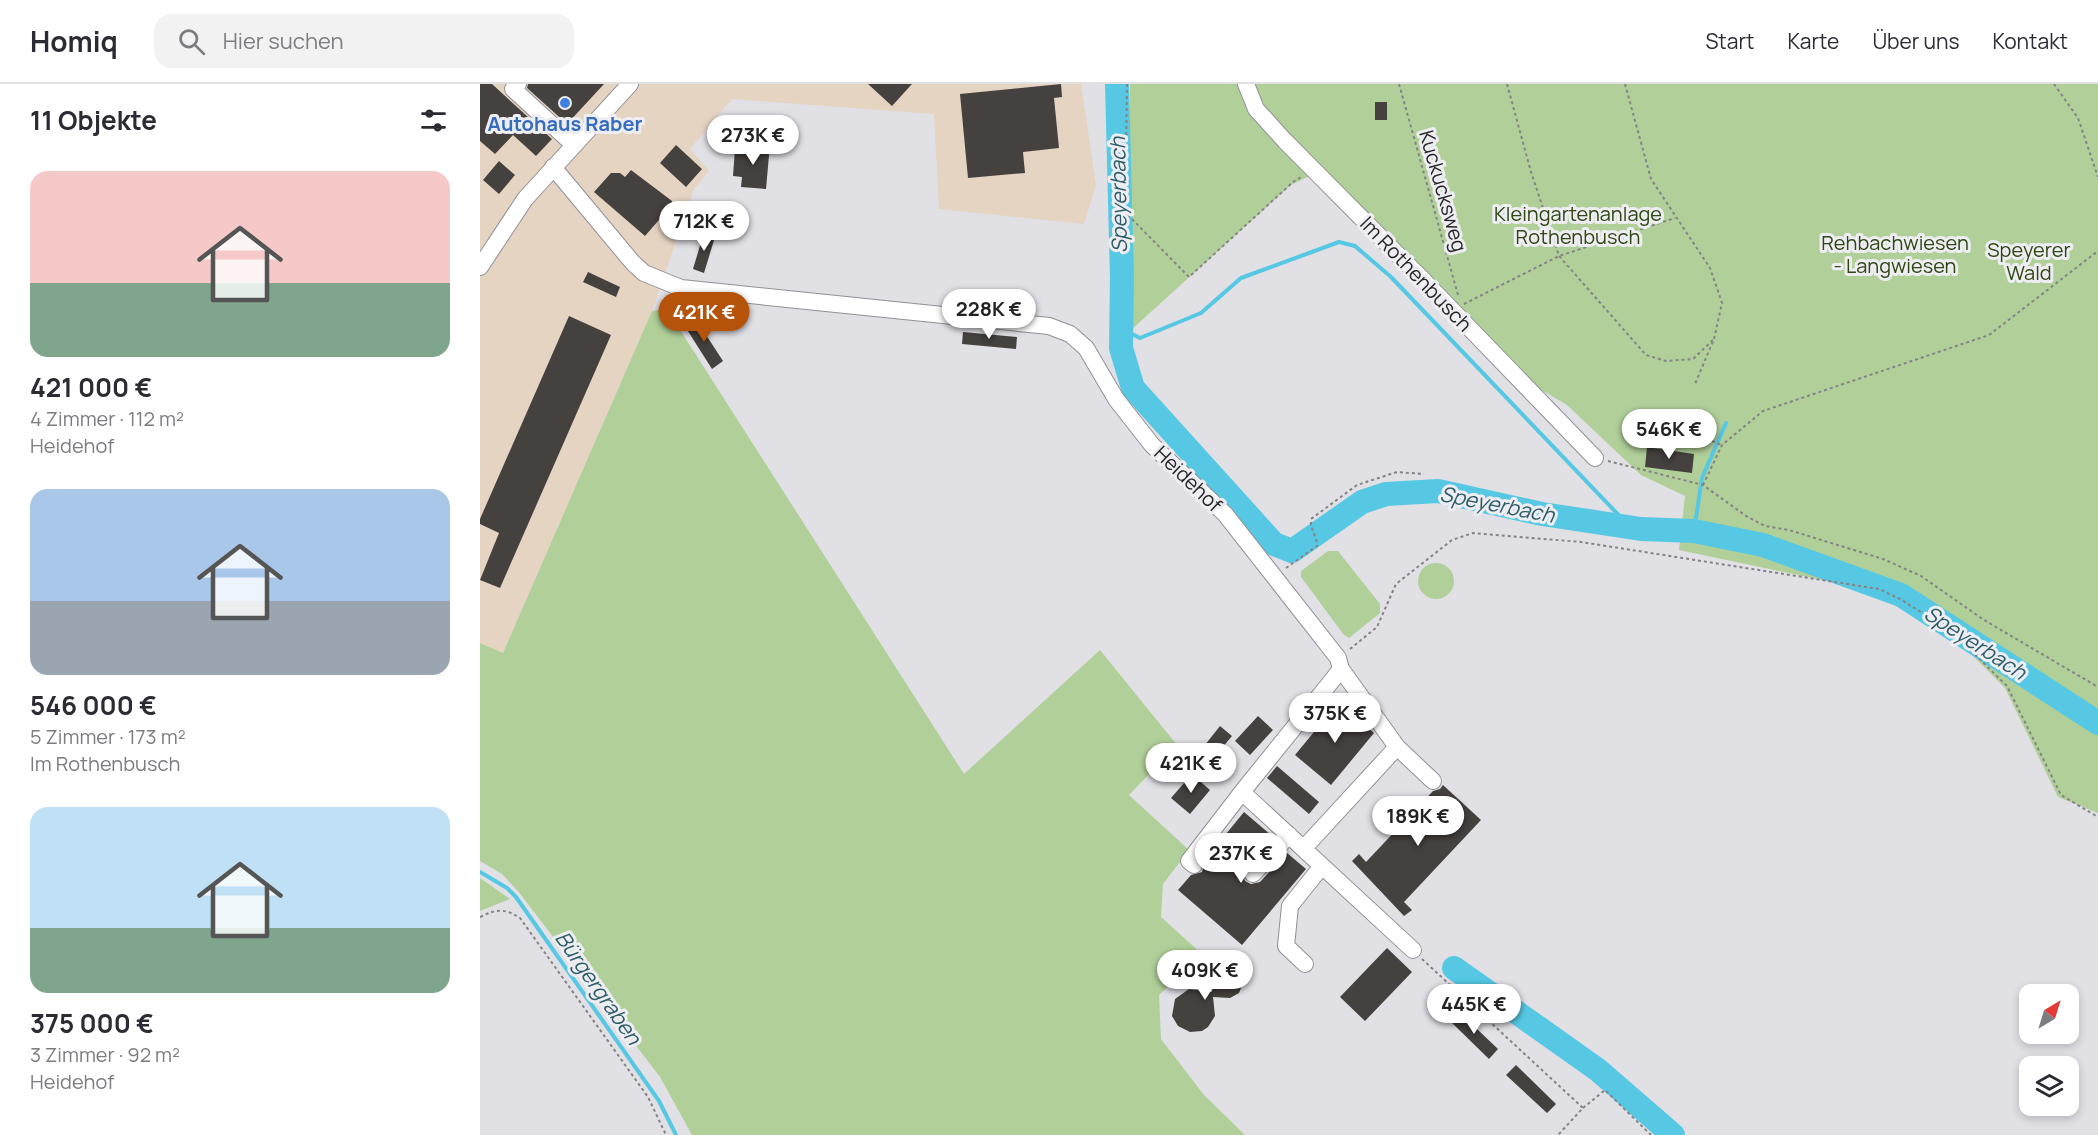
<!DOCTYPE html>
<html lang="de">
<head>
<meta charset="utf-8">
<style>
  :root { --surface:#fff; --page:#f2f2f3; --text:#2b2b33; --muted:#7c7c81; --line:#e1e1e2; --accent:#b45309 }
  body { margin:0; font-family:Manrope,sans-serif; background:var(--page); color:var(--text); height:100vh; display:flex; flex-direction:column; font-size:22px; white-space:nowrap }
  * { box-sizing:border-box; margin:0 }
  p { font-size:20px; color:var(--muted) }
  .icon { flex:none; width:33px; height:33px; fill:none; stroke:currentColor; stroke-width:2; stroke-linecap:round; stroke-linejoin:round }
  .map { position:relative; flex:1; overflow:hidden }
  .drawer { display:flex; flex-direction:column; background:var(--surface); width:480px }
  .drawer>* { flex:none }
  .needle { width:39px; rotate:38deg }
  .controls { position:absolute; left:1539px; top:900px; display:grid; gap:12px }
  .controls a { display:grid; place-items:center; width:60px; height:60px; border-radius:12px; background:var(--surface); box-shadow:0 3px 9px #0003; font-size:30px }
  .price { position:absolute; translate:-50% -51px; padding:0 14px; border-radius:21px; background:#fff; color:#222; font-size:20px; line-height:39px; filter:drop-shadow(0 2px 3px #0008) }
  .price::after { content:''; position:absolute; left:50%; top:36px; width:18px; height:14px; margin-left:-9px; background:inherit; clip-path:polygon(0 0,100% 0,50% 100%) }
  .price.on { background:var(--accent); color:#fff }
  ul { padding:0; list-style:none }
  li { display:grid; align-content:center; gap:12px; height:318px; padding:0 30px }
  li span { display:grid; place-items:center; height:186px; border-radius:18px; color:#555 }
  li>.icon { margin-inline-start:auto }
  span .icon { width:108px; height:108px; fill:#fffc; stroke-width:1 }
  li b { font-size:26px }
  h2 { display:flex; justify-content:space-between; align-items:center; height:72px; padding:0 30px; font-size:26px }
  header { display:flex; align-items:center; gap:36px; box-sizing:border-box; height:84px; padding:0 30px; background:var(--surface); border-bottom:2px solid var(--line) }
  header strong { font-size:28px }
  nav { display:flex; gap:33px; margin-inline-start:auto; font-size:21px }
  .search { width:420px; height:54px; background:var(--page); display:flex; align-items:center; gap:15px; box-sizing:border-box; padding:0 21px; border-radius:18px; color:var(--muted); font-size:22px }
  main { display:flex; flex:1; min-height:0 }
  .map>svg:first-child { display:block }
  .commercial { fill:#e5d4c2 }
  .green { fill:#b1d099 }
  .lines { fill:none; stroke-linecap:round; stroke-linejoin:round }
  .stream { stroke:#56c8e3; stroke-width:4 }
  .river { stroke:#56c8e3; stroke-width:24 }
  .building { fill:#45413f }
  .minor-casing { stroke:#909095; stroke-width:18 }
  .path { stroke:#838386; stroke-width:2; stroke-dasharray:3 3; stroke-linecap:butt }
  .minor { stroke:#fff; stroke-width:16 }
  .shop-dot { fill:#3f7fe0; stroke:#ededf2; stroke-width:2 }
  .labels { text-anchor:middle; stroke-width:6; stroke-linejoin:round; paint-order:stroke }
  .shop-label { font-size:20px; font-weight:bold; fill:#366cbe; stroke:#ededf2 }
  .street-label { font-size:20px; fill:#262628; stroke:#ededf2 }
  .park-label { font-size:20px; fill:#2e4713; stroke:#ededf2 }
  .water-label { font-size:21px; font-style:italic; fill:#2c5c68; stroke:#ededf2 }
</style>
</head>
<body>
<header>
<strong>Homiq</strong>
<div class="search"><svg class="icon" aria-label="search" viewBox="0 0 24 24"><circle cx="10" cy="10" r="6"/><path d="M15 15l6 6"/></svg>Hier suchen</div>
<nav><a>Start</a><a>Karte</a><a>Über uns</a><a>Kontakt</a></nav>
</header>
<main>
<section class="drawer">
<h2>11 Objekte<svg class="icon" aria-label="filters" viewBox="0 0 24 24"><path d="M4 7h16M4 17h16"/><circle cx="9" cy="7" r="2"/><circle cx="15" cy="17" r="2"/></svg></h2>
<ul>
<li><span style="background:linear-gradient(#f6c9c9 60%,#7fa58c 0)"><svg class="icon" aria-label="home" viewBox="0 0 24 24"><path d="M3 11l9-7 9 7M6 9v11h12V9"/></svg></span><div><b>421 000 €</b><p>4 Zimmer · 112 m²</p><p>Heidehof</p></div></li>
<li><span style="background:linear-gradient(#a9c7e8 60%,#9aa5b1 0)"><svg class="icon" aria-label="home" viewBox="0 0 24 24"><path d="M3 11l9-7 9 7M6 9v11h12V9"/></svg></span><div><b>546 000 €</b><p>5 Zimmer · 173 m²</p><p>Im Rothenbusch</p></div></li>
<li><span style="background:linear-gradient(#bfe0f5 65%,#7fa58c 0)"><svg class="icon" aria-label="home" viewBox="0 0 24 24"><path d="M3 11l9-7 9 7M6 9v11h12V9"/></svg></span><div><b>375 000 €</b><p>3 Zimmer · 92 m²</p><p>Heidehof</p></div></li>
</ul>
</section>
<div class="map">
<svg width="1618" height="1051" viewBox="0 0 1618 1051">
  <rect width="100%" height="100%" fill="#e0e0e5"/>
  <path class="commercial" d="M0 0H601L616 101 604 140 459 125 454 30 252 15 210 65 229 87 214 105 172 227 23 569 0 559Z"/>
  <path class="green" d="M650 0H1618V729L1578 713 1525 604 1437 516 1199 466 1205 412 1161 391 1087 321 1053 301 840 87 811 101 651 246 648 128Z
    M179 226 195 238 484 690 620 566 697 661 649 711 709 766 683 800 681 833 722 870 679 911 681 955 724 1011 765 1051H212L180 993 38 807 22 790 0 777V559L23 569 172 227Z
    M848 467H858L900 520V529L869 554 864 551 821 493V487Z
    M938 497a18 18 0 1 1 36 0a18 18 0 1 1-36 0Z
    M0 794 30 815 0 827Z"/>
  <g class="lines">
    <path class="stream" d="M642 245 660 254 721 229 761 194 859 158 875 162 911 193 1151 444
      M1214 447 1222 394 1246 339
      M0 788 27 804 36 813 179 1017 196 1051"/>
    <path class="river" d="M637 0 642 194 641 264 653 304 794 460 812 467 882 418 906 410 958 407 1062 430 1161 445 1214 447 1283 461 1421 511 1618 639
      M974 884 1118 986 1193 1051"/>
  </g>
  <path class="building" d="M0 0H12L72 55 56 72 33 51 15 70 0 57Z
    M48 0H124L87 40 47 4Z
    M388 0H432L412 22Z
    M581 0 582 13 574 14 579 64 543 68 545 89 488 94 480 10Z
    M895 18H907V36H895Z
    M269 59 290 60 286 105 261 103 262 93 253 92 255 65 269 66Z
    M196 61 222 85 206 103 180 79Z
    M19 77 35 91 19 110 3 96Z
    M151 86 192 117V121L165 152 114 108 131 89H140L145 93Z
    M225 145 235 153 224 189 213 185Z
    M108 188 140 203 136 213 103 198Z
    M89 232 131 251 20 504 0 496 19 449 0 440V435Z
    M215 234 243 277 232 285 204 241Z
    M483 248 537 253 536 265 482 260Z
    M1167 363 1214 370 1212 389 1165 383Z
    M858 619 894 649 851 701 815 671Z
    M778 632 793 646 770 671 755 657Z
    M740 642 752 652 732 676 721 666Z
    M711 661 725 674 712 690 697 678Z
    M797 682 839 718 829 730 787 694Z
    M712 690 730 706 710 730 691 714Z
    M963 701 1001 736 924 818 932 826 924 832 872 777 879 770 886 778 953 707 960 705Z
    M764 728 791 751 762 784 765 797 771 800 780 798 807 769 826 785 762 861 698 806 711 791 722 788 726 774 742 787 762 764 746 750Z
    M907 864 932 888 885 937 860 913Z
    M744 883 755 885 760 888 763 899 759 909 750 914 733 913 735 932 728 943 722 947 710 948 698 942 692 932 695 915 709 905 732 908 735 889Z
    M978 927 1018 965 1009 975 969 936Z
    M1036 981 1076 1020 1067 1029 1026 991Z"/>
  <g class="lines">
    <defs>
      <path id="minor" d="M38 0 33 5 93 60
        M766 0 776 25 805 57 944 197 1115 374
        M73 83 153 179 164 189 201 204 569 242 590 250 606 264 636 315 672 361 745 430 858 574 861 585 854 594 762 708 933 866
        M0 183 45 115 150 0
        M861 585 917 663 953 697
        M824 764 917 663
        M714 781 709 777 762 708
        M773 790 809 751
        M825 880 806 862 810 822 842 782"/>
    </defs>
    <use href="#minor" class="minor-casing"/>
    <path class="path" d="M647 0 645 128 709 193 813 98 821 93
      M919 0 978 211
      M1027 0 1051 88 1079 172 1166 271 1186 277 1213 275 1234 255
      M1145 0 1171 95 1230 184 1242 219 1234 255 1215 300
      M1574 0 1598 34 1618 93
      M984 220 1079 172 1195 134
      M1204 346 1242 361
      M1128 377 1223 401 1266 432 1285 442 1309 446 1403 475 1441 492 1504 536 1618 603
      M1223 401 1242 361 1283 327 1509 251 1618 167
      M806 484 837 462C837 452 830 446 831 435L877 401 917 388 944 390
      M870 565 897 543 916 500 972 456 993 449 1101 458 1399 505 1420 515 1471 547 1527 602 1581 711 1618 733
      M0 833C16 825 25 824 40 834L168 1013 186 1051
      M942 875 1103 1024 1078 1051
      M1103 1024 1125 1006 1171 1051"/>
    <use href="#minor" class="minor"/>
  </g>
  <circle class="shop-dot" cx="85" cy="19" r="6"/>
  <g class="labels">
    <g class="shop-label">
      <text x="85" y="47">Autohaus Raber</text>
    </g>
    <g class="street-label">
      <text transform="translate(963 107) rotate(74)" y="7">Kuckucksweg</text>
      <text transform="translate(936 190) rotate(46)" y="7">Im Rothenbusch</text>
      <text transform="translate(708 395) rotate(44)" y="7">Heidehof</text>
    </g>
    <g class="park-label">
      <text x="1098" y="137">Kleingartenanlage<tspan x="1098" dy="23">Rothenbusch</tspan></text>
      <text x="1415" y="166">Rehbachwiesen<tspan x="1415" dy="23">- Langwiesen</tspan></text>
      <text x="1549" y="173">Speyerer<tspan x="1549" dy="23">Wald</tspan></text>
    </g>
    <g class="water-label">
      <text transform="translate(639 111) rotate(-91)" y="7">Speyerbach</text>
      <text transform="translate(1017 421) rotate(11)" y="7">Speyerbach</text>
      <text transform="translate(1495 559) rotate(33)" y="7">Speyerbach</text>
      <text transform="translate(118 904) rotate(55)" y="7">Bürgergraben</text>
    </g>
  </g>
</svg>
<div class="controls">
<a><svg class="needle" viewBox="-14 -14 28 28"><path d="M0-13l5 13h-10z" fill="#e53935"/><path d="M0 13l5-13h-10z" fill="#7c7c81"/></svg></a>
<a><svg class="icon" aria-label="layers" viewBox="0 0 24 24"><path d="M12 4l9 5-9 5-9-5zM3 14l9 5 9-5"/></svg></a>
</div>
<b class="price" style="left:273px;top:82px">273K €</b>
<b class="price" style="left:224px;top:168px">712K €</b>
<b class="price" style="left:509px;top:256px">228K €</b>
<b class="price on" style="left:224px;top:259px">421K €</b>
<b class="price" style="left:1189px;top:376px">546K €</b>
<b class="price" style="left:855px;top:660px">375K €</b>
<b class="price" style="left:711px;top:710px">421K €</b>
<b class="price" style="left:938px;top:763px">189K €</b>
<b class="price" style="left:761px;top:800px">237K €</b>
<b class="price" style="left:725px;top:917px">409K €</b>
<b class="price" style="left:994px;top:951px">445K €</b>
</div>
</main>
</body>
</html>
